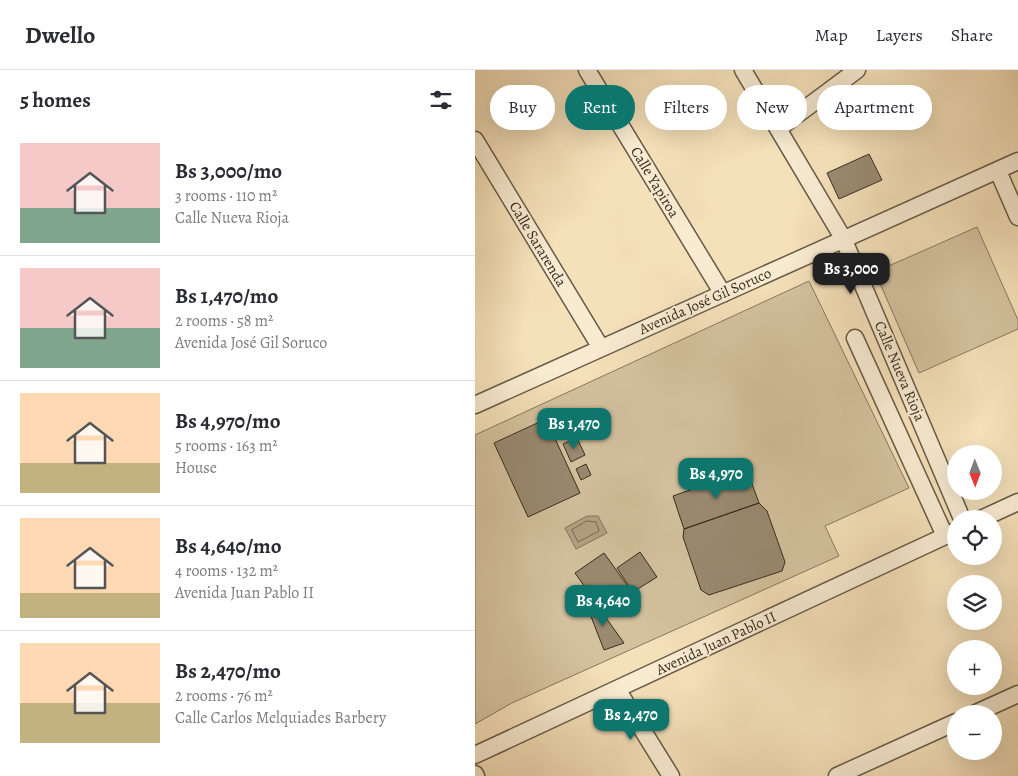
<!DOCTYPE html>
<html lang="en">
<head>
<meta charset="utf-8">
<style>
  :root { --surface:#fff; --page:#f2f2f3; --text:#2b2b33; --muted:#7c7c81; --line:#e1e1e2; --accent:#0f766e }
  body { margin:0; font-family:Alegreya,serif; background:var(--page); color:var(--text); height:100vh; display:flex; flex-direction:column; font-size:19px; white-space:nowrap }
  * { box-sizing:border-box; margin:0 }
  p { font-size:16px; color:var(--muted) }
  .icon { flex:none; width:28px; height:28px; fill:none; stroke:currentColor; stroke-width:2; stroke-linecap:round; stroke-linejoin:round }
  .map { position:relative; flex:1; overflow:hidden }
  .panel { display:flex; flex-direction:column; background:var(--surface); width:475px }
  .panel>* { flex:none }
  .banner { position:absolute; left:15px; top:15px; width:452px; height:45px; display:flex; gap:10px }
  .needle { width:32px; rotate:179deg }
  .controls { position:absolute; left:472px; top:375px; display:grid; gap:10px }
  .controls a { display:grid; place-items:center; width:55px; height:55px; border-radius:50%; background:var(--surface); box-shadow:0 5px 20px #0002; font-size:25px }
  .price { position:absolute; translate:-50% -42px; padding:0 11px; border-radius:10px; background:var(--accent); color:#fff; font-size:16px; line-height:32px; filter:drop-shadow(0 1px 2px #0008) }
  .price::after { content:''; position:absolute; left:50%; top:30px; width:15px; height:11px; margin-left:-8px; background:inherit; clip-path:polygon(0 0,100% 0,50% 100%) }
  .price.active { background:#222; color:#fff }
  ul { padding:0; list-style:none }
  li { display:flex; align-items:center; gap:15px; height:125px; padding:0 20px }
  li+li { border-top:1px solid var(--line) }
  li span { display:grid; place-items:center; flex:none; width:140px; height:100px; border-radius:0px; color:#555 }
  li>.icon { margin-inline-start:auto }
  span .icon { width:60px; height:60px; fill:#fffc; stroke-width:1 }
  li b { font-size:21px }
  h2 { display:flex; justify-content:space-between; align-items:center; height:60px; padding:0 20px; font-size:21px }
  .tag { padding:0 18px; border-radius:22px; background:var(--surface); box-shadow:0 5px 20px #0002; font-size:18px; line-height:45px }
  .tag.active { background:var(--accent); color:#fff }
  header { display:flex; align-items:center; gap:30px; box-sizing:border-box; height:70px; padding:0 25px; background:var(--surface); border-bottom:1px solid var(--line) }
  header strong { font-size:24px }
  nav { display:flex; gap:28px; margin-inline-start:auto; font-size:18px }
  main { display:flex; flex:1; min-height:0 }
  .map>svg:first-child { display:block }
  .green { fill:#d4c29f; stroke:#867860 }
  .water { fill:#b4a385; stroke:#82745d }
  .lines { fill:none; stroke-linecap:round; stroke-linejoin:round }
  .shore { stroke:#766852; stroke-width:1 }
  .building { fill:#998a70; stroke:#372d20 }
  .minor-casing { stroke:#665a46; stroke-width:19 }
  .minor { stroke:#f8ebd2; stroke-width:16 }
  .labels { text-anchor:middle; stroke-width:4; stroke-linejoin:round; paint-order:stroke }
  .street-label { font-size:15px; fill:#372d20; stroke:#f8ebd2 }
</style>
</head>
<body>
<header>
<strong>Dwello</strong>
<nav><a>Map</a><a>Layers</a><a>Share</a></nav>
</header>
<main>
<section class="panel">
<h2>5 homes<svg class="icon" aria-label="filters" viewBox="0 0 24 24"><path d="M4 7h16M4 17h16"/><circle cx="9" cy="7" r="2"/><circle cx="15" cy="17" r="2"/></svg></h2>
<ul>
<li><span style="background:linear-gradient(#f6c9c9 65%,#7fa58c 0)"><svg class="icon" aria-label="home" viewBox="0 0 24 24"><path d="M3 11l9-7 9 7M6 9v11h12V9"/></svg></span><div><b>Bs 3,000/mo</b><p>3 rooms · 110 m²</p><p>Calle Nueva Rioja</p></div></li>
<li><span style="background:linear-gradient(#f6c9c9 60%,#7fa58c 0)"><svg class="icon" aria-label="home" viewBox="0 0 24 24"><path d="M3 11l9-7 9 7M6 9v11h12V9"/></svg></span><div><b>Bs 1,470/mo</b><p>2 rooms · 58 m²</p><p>Avenida José Gil Soruco</p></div></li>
<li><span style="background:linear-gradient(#ffd9b3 70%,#c2b280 0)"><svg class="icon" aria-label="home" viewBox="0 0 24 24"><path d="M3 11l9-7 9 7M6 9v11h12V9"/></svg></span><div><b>Bs 4,970/mo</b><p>5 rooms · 163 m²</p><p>House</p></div></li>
<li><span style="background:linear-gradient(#ffd9b3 75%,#c2b280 0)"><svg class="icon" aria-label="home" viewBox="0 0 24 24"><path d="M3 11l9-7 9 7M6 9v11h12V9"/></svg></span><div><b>Bs 4,640/mo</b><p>4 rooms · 132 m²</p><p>Avenida Juan Pablo II</p></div></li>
<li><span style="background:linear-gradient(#ffd9b3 60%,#c2b280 0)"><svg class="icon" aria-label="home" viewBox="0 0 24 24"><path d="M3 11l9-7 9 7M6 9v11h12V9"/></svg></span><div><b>Bs 2,470/mo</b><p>2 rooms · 76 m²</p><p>Calle Carlos Melquiades Barbery</p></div></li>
</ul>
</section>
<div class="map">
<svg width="543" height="706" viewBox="0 0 543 706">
  <rect width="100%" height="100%" fill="#f4e0b9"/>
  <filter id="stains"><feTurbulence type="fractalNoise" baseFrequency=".004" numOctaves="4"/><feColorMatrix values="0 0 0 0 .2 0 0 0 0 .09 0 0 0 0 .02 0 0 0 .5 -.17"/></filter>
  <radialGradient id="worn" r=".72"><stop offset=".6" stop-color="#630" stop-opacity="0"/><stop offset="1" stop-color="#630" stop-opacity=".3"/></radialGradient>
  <path class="green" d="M502 157 543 250V259L444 303 400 202Z
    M334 211 434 418 350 456 364 486 37 633 0 654V365Z"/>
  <path class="water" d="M112 446H123L132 463 101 479 90 458Z"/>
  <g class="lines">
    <path class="shore" d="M112 451 121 452 124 461 103 472 97 460Z"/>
  </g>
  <path class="building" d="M394 84 407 110 364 129 352 103Z
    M71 349 105 423 53 447 19 373Z
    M102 368 110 385 96 392 88 374Z
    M111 394 116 405 106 410 101 399Z
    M272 400 284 433 209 459 198 426Z
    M284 433 292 441 310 492 307 501 234 525 226 520 208 467 209 459Z
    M165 482 182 507 158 522 142 498Z
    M129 483 157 522 128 542 100 503Z
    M116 527 149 573 129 580 110 531Z"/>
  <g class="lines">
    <defs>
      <path id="minor" d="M112 0 248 224
        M268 0 368 168 487 449
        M303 59 382 0
        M0 70 126 278
        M523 101 543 147
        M380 268 470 466
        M0 335 543 91
        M506 449 543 432
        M142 619 196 706
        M499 644 543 624
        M0 685 481 461
        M0 704 1 706
        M362 706 481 652"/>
    </defs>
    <use href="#minor" class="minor-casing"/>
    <use href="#minor" class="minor"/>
  </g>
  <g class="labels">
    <g class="street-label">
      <text transform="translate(180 112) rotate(59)" y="5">Calle Yapiroa</text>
      <text transform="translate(63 174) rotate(59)" y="5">Calle Sararenda</text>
      <text transform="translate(230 231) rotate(-24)" y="5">Avenida José Gil Soruco</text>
      <text transform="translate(425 301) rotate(67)" y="5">Calle Nueva Rioja</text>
      <text transform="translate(241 573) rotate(-25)" y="5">Avenida Juan Pablo II</text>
    </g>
  </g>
  <rect width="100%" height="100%" filter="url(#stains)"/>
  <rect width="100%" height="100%" fill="url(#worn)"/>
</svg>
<div class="controls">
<a><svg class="needle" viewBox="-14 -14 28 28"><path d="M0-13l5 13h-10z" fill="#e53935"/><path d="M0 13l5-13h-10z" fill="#7c7c81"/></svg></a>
<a><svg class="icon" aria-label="locate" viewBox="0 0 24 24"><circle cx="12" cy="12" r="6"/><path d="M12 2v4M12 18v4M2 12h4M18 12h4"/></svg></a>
<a><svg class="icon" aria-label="layers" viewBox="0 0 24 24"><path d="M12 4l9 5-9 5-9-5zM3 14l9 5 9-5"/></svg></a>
<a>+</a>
<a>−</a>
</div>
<b class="price active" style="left:376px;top:225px">Bs 3,000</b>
<b class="price" style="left:99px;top:380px">Bs 1,470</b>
<b class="price" style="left:241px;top:430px">Bs 4,970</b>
<b class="price" style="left:128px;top:557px">Bs 4,640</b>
<b class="price" style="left:156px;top:671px">Bs 2,470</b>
<div class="banner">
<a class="tag">Buy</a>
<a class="tag active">Rent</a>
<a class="tag">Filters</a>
<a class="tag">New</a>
<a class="tag">Apartment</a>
</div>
</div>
</main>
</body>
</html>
